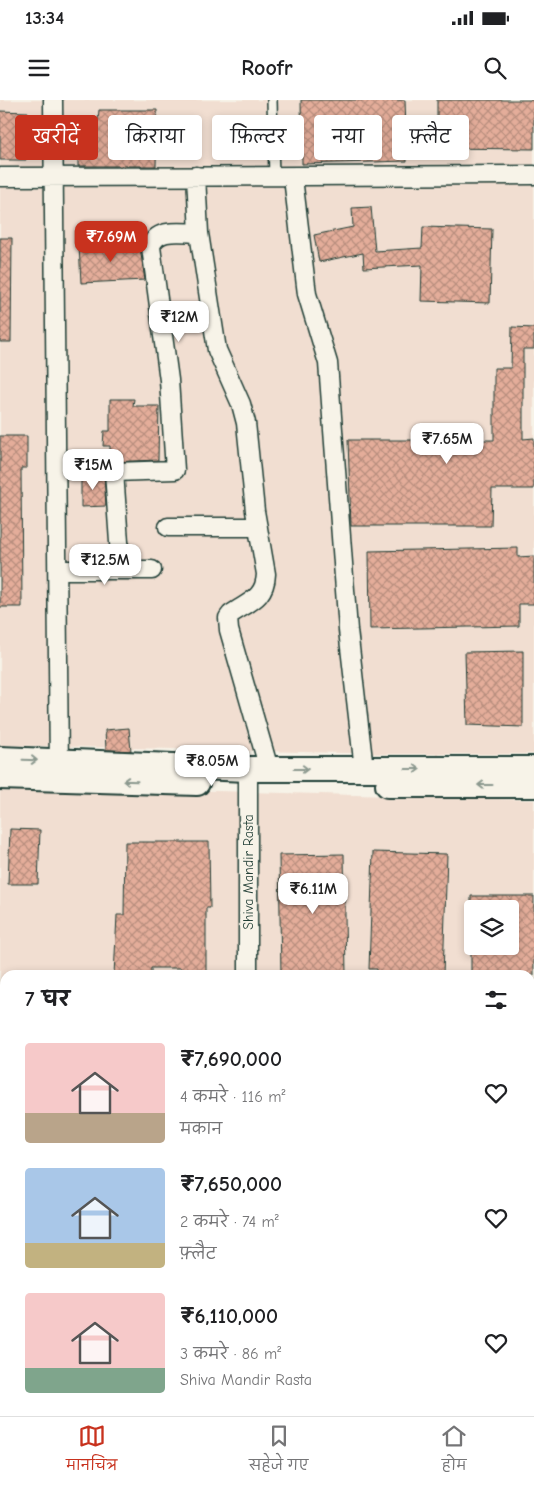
<!DOCTYPE html>
<html lang="hi">
<head>
<meta charset="utf-8">
<style>
  :root { --surface:#fff; --page:#f6f6f6; --text:#202124; --muted:#757577; --line:#e0e0e0; --accent:#c8321e }
  body { margin:0; font-family:"Comic Neue","Playpen Sans Deva",sans-serif; background:var(--page); color:var(--text); height:100vh; display:flex; flex-direction:column; font-size:19px; white-space:nowrap }
  * { box-sizing:border-box; margin:0 }
  p { font-size:16px; color:var(--muted) }
  .icon { flex:none; width:28px; height:28px; fill:none; stroke:currentColor; stroke-width:2; stroke-linecap:round; stroke-linejoin:round }
  .map { position:relative; flex:1; overflow:hidden }
  .sheet { position:absolute; left:0px; top:870px; width:535px; height:446px; display:flex; flex-direction:column; background:var(--surface); border-radius:15px 15px 0 0; box-shadow:0 2px 8px #0003 }
  .sheet>* { flex:none }
  .hud { position:absolute; left:15px; top:15px; width:505px; height:45px; display:flex; gap:10px }
  .fabs { position:absolute; left:464px; top:800px; display:grid; gap:10px }
  .fabs a { display:grid; place-items:center; width:55px; height:55px; border-radius:5px; background:var(--surface); box-shadow:0 2px 8px #0003; font-size:25px }
  .price { position:absolute; translate:-50% -42px; padding:0 11px; border-radius:10px; background:#fff; color:#222; font-size:16px; line-height:32px; filter:drop-shadow(0 1px 2px #0008) }
  .price::after { content:''; position:absolute; left:50%; top:30px; width:15px; height:11px; margin-left:-8px; background:inherit; clip-path:polygon(0 0,100% 0,50% 100%) }
  .price.active { background:var(--accent); color:#fff }
  ul { padding:0; list-style:none }
  li { display:flex; align-items:center; gap:15px; height:125px; padding:0 25px }
  li span { display:grid; place-items:center; flex:none; width:140px; height:100px; border-radius:5px; color:#555 }
  li>.icon { margin-inline-start:auto }
  span .icon { width:60px; height:60px; fill:#fffc; stroke-width:1 }
  li b { font-size:21px }
  h2 { display:flex; justify-content:space-between; align-items:center; height:60px; padding:0 25px; font-size:21px }
  .tag { padding:0 18px; border-radius:5px; background:var(--surface); box-shadow:0 2px 8px #0003; font-size:18px; line-height:45px }
  .tag.active { background:var(--accent); color:#fff }
  .status { display:flex; justify-content:space-between; align-items:center; height:35px; padding:0 25px; background:var(--surface); direction:ltr }
  .status svg { height:14px; fill:currentColor }
  header { display:flex; justify-content:space-between; align-items:center; height:65px; padding:0 25px; background:var(--surface); font-size:22px; font-weight:600 }
  .menu { display:flex; justify-content:space-around; align-items:center; height:70px; border-top:1px solid var(--line); background:var(--surface); font-size:14px; color:var(--muted) }
  .menu a { display:grid; justify-items:center; gap:2px }
  .menu .active { color:var(--accent) }
  .map>svg:first-child { display:block }
  .built { fill:#f1ded1; fill-rule:evenodd }
  .building { fill:url(#building-cross-hatch); stroke:#1f3d34 }
  .lines { fill:none; stroke-linecap:round; stroke-linejoin:round }
  .lane-casing { stroke:#1f3d34; stroke-width:12 }
  .street-casing { stroke:#1f3d34; stroke-width:21 }
  .secondary-casing { stroke:#1f3d34; stroke-width:28 }
  .lane { stroke:#f7f3e8; stroke-width:9 }
  .street { stroke:#f7f3e8; stroke-width:18 }
  .secondary { stroke:#f7f3e8; stroke-width:24 }
  .oneway { stroke:#8b988e }
  .labels { text-anchor:middle; stroke-width:5; stroke-linejoin:round; paint-order:stroke }
  .street-label { font-size:14px; fill:#1f3d34; stroke:#f7f3e8 }
</style>
</head>
<body>
<div class="status"><b>13:34</b><svg viewBox="0 0 49 12"><path d="M0 12V9h3v3zM5 12V6h3v6zM10 12V3h3v9zM15 12V0h3v12zM26 1h20v11H26zM47 4h2v5h-2z"/></svg></div>
<header><svg class="icon" aria-label="menu" viewBox="0 0 24 24"><path d="M4 6h16M4 12h16M4 18h16"/></svg>Roofr<svg class="icon" aria-label="search" viewBox="0 0 24 24"><circle cx="10" cy="10" r="6"/><path d="M15 15l6 6"/></svg></header>
<div class="map">
<svg width="534" height="1316" viewBox="0 0 534 1316">
  <defs>
    <pattern id="building-cross-hatch" width="8" height="8" patternUnits="userSpaceOnUse" patternTransform="scale(1.25)"><rect width="8" height="8" fill="#e4ad9a"/><path d="M0 0l8 8M0 8l8-8" fill="none" stroke="#b88e7e"/></pattern>
  </defs>
  <rect width="100%" height="100%" fill="#f7f3e8"/>
  <filter id="ink" filterUnits="userSpaceOnUse"><feTurbulence type="fractalNoise" baseFrequency=".02" numOctaves="2"/><feDisplacementMap in="SourceGraphic" scale="10" xChannelSelector="R" yChannelSelector="G"/><feConvolveMatrix kernelMatrix="1 2 1 2 8 2 1 2 1" color-interpolation-filters="sRGB"/></filter>
  <g filter="url(#ink)">
    <path class="built" d="M0 0H534V654H386L0 645Z
      M0 685 534 700V1316H0ZM472 809H510V846H472ZM5 875H530V1311H5Z"/>
    <path class="building" d="M301 0H405L407 61 302 64Z
      M437 0H534V49L437 48Z
      M99 10H157L156 66H78V48H83L84 20H98Z
      M0 11 28 12 26 60H0Z
      M371 107 375 151 422 148 423 127 492 129 490 203 421 201 422 165 364 168 363 153 319 162 314 135 353 127 352 108Z
      M0 138H12L11 242H0Z
      M142 142 140 148 145 180 81 183 79 145Z
      M512 227 534 228V249H523V339L534 338V389H492L491 426H351L348 340H494V268H511Z
      M110 299H134L133 306H159L158 360 110 362V346H103L104 331H110Z
      M0 336H27V368H21L22 507H0Z
      M104 374 106 406 81 407V375Z
      M518 448V457L534 456V504H519V526L370 529 369 451Z
      M523 551V627L467 625 465 552Z
      M129 628 131 651 106 650 105 630Z
      M10 729 40 730 38 784H8Z
      M125 742H209L210 808H206V875H181V868H151V875H114L117 815H124Z
      M373 752 447 754 443 875H377V869H369Z
      M344 754 346 875H281L279 755Z
      M471 796H534V875H471V846H510V809H471Z"/>
    <g class="lines">
      <defs>
        <path id="lane" d="M272 0 274 77
          M0 1115H5
          M0 1283H5
          M530 1285H534
          M78 1316V1311
          M425 1316V1311"/>
        <path id="street" d="M53 0 59 672
          M196 76 199 133 217 250 241 304 246 323 255 411 266 474C265 499 248 502 231 514L228 518 229 530 269 669
          M0 77C178 76 356 77 534 75
          M293 78 307 194 328 263 348 530 364 669
          M168 427H258
          M58 470H152
          M121 470 114 372 175 370 169 280 151 147C156 127 182 133 199 133
          M248 875V669
          M0 934H5
          M530 941H534
          M248 1316V1311"/>
        <path id="secondary" d="M0 659 248 669H534
          M0 677 197 683
          M388 685H534"/>
      </defs>
      <use href="#lane" class="lane-casing"/>
      <use href="#street" class="street-casing"/>
      <use href="#secondary" class="secondary-casing"/>
      <use href="#lane" class="lane"/>
      <use href="#street" class="street"/>
      <use href="#secondary" class="secondary"/>
    </g>
    <defs><path id="oneway-shaft" d="M-6 0H5M1.5-3L5.5 0L1.5 3" fill="none" stroke-width="1.6" stroke-linecap="round" stroke-linejoin="round" transform="scale(1.25)"/></defs>
    <g class="oneway">
      <use href="#oneway-shaft" transform="translate(30 660) rotate(2)"/>
      <use href="#oneway-shaft" transform="translate(301 669)"/>
      <use href="#oneway-shaft" transform="translate(413 669)"/>
      <use href="#oneway-shaft" transform="translate(130 681) rotate(-178)"/>
      <use href="#oneway-shaft" transform="translate(485 685) rotate(-180)"/>
    </g>
  </g>
  <g class="labels">
    <g class="street-label">
      <text transform="translate(248 772) rotate(-90)" y="5">Shiva Mandir Rasta</text>
    </g>
  </g>
</svg>
<div class="fabs">
<a><svg class="icon" aria-label="layers" viewBox="0 0 24 24"><path d="M12 4l9 5-9 5-9-5zM3 14l9 5 9-5"/></svg></a>
</div>
<b class="price active" style="left:111px;top:163px">₹7.69M</b>
<b class="price" style="left:179px;top:243px">₹12M</b>
<b class="price" style="left:447px;top:365px">₹7.65M</b>
<b class="price" style="left:93px;top:391px">₹15M</b>
<b class="price" style="left:105px;top:486px">₹12.5M</b>
<b class="price" style="left:212px;top:687px">₹8.05M</b>
<b class="price" style="left:313px;top:815px">₹6.11M</b>
<div class="hud">
<a class="tag active">खरीदें</a>
<a class="tag">किराया</a>
<a class="tag">फ़िल्टर</a>
<a class="tag">नया</a>
<a class="tag">फ़्लैट</a>
</div>
<section class="sheet">
<h2>7 घर<svg class="icon" aria-label="filters" viewBox="0 0 24 24"><path d="M4 7h16M4 17h16"/><circle cx="9" cy="7" r="2"/><circle cx="15" cy="17" r="2"/></svg></h2>
<ul>
<li><span style="background:linear-gradient(#f6c9c9 70%,#b9a48a 0)"><svg class="icon" aria-label="home" viewBox="0 0 24 24"><path d="M3 11l9-7 9 7M6 9v11h12V9"/></svg></span><div><b>₹7,690,000</b><p>4 कमरे · 116 m²</p><p>मकान</p></div><svg class="icon" aria-label="heart" viewBox="0 0 24 24"><path d="M12 20l-8-8c-3-5 5-10 8-4 3-6 11-1 8 4z"/></svg></li>
<li><span style="background:linear-gradient(#a9c7e8 75%,#c2b280 0)"><svg class="icon" aria-label="home" viewBox="0 0 24 24"><path d="M3 11l9-7 9 7M6 9v11h12V9"/></svg></span><div><b>₹7,650,000</b><p>2 कमरे · 74 m²</p><p>फ़्लैट</p></div><svg class="icon" aria-label="heart" viewBox="0 0 24 24"><path d="M12 20l-8-8c-3-5 5-10 8-4 3-6 11-1 8 4z"/></svg></li>
<li><span style="background:linear-gradient(#f6c9c9 75%,#7fa58c 0)"><svg class="icon" aria-label="home" viewBox="0 0 24 24"><path d="M3 11l9-7 9 7M6 9v11h12V9"/></svg></span><div><b>₹6,110,000</b><p>3 कमरे · 86 m²</p><p>Shiva Mandir Rasta</p></div><svg class="icon" aria-label="heart" viewBox="0 0 24 24"><path d="M12 20l-8-8c-3-5 5-10 8-4 3-6 11-1 8 4z"/></svg></li>
</ul>
</section>
</div>
<nav class="menu">
<a class="active"><svg class="icon" aria-label="map" viewBox="0 0 24 24"><path d="M3 6l6-2 6 2 6-2v14l-6 2-6-2-6 2zM9 4v14M15 6v14"/></svg>मानचित्र</a>
<a><svg class="icon" aria-label="saved" viewBox="0 0 24 24"><path d="M7 4h10v16l-5-4-5 4z"/></svg>सहेजे गए</a>
<a><svg class="icon" aria-label="home" viewBox="0 0 24 24"><path d="M3 11l9-7 9 7M6 9v11h12V9"/></svg>होम</a>
</nav>
</body>
</html>
